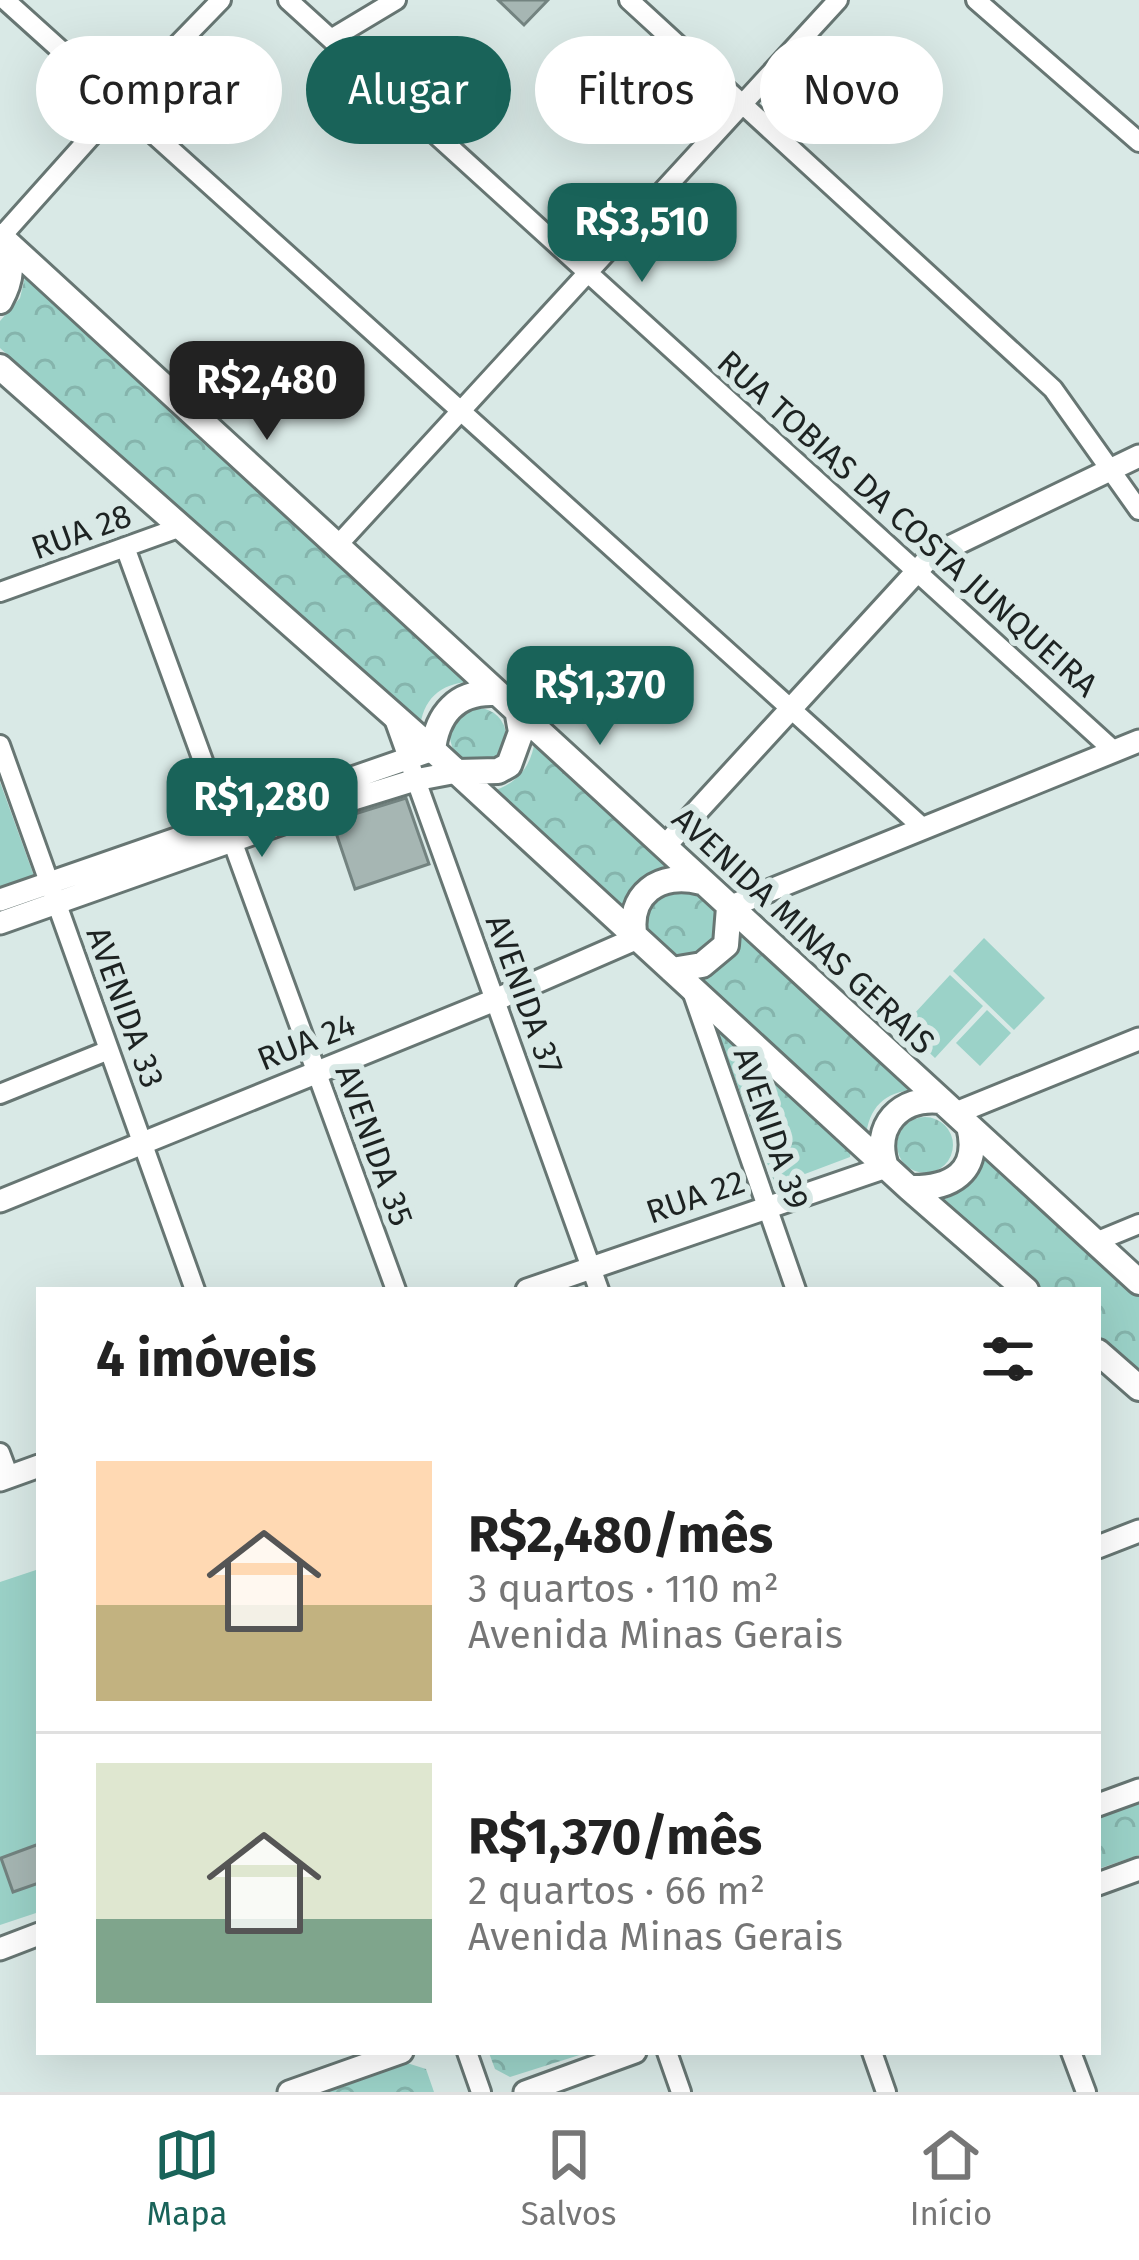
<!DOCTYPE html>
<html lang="pt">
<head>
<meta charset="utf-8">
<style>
  :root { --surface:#fff; --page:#f2f2f2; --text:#222; --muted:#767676; --line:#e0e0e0; --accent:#196359 }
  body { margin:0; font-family:"Fira Sans",sans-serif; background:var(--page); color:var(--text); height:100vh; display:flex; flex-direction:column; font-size:45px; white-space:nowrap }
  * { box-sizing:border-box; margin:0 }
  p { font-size:39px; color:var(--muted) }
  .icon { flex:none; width:66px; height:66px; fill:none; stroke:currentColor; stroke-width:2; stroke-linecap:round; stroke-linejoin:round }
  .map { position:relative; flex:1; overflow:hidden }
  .details { position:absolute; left:36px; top:1287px; width:1065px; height:768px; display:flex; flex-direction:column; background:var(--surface); border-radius:0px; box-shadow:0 12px 48px #0002 }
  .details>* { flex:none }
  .top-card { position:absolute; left:36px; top:36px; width:1068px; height:108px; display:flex; gap:24px }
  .price { position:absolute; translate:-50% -102px; padding:0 27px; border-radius:24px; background:var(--accent); color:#fff; font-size:39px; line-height:78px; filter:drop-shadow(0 3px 6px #0008) }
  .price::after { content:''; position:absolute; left:50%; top:72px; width:36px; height:27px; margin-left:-18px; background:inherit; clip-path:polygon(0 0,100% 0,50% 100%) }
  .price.on { background:#222; color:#fff }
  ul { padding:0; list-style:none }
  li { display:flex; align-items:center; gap:36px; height:300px; padding:0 60px }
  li+li { border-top:3px solid var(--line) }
  li span { display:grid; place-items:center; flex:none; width:336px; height:240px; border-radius:0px; color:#555 }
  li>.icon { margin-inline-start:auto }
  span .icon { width:144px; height:144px; fill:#fffc; stroke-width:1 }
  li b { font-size:51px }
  h2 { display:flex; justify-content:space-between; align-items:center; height:144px; padding:0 60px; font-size:51px }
  .chip { padding:0 42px; border-radius:54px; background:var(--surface); box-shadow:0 12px 48px #0002; font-size:42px; line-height:108px }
  .chip.on { background:var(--accent); color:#fff }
  .menu { display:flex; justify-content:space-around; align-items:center; height:168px; border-top:3px solid var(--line); background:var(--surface); font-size:33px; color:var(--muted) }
  .menu a { display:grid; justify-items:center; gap:6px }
  .menu .on { color:var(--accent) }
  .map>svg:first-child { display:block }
  .grass { fill:#9bd2c8 }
  .park { fill:url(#park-crowns) }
  .building { fill:#a6b6b3; stroke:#738380; stroke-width:3 }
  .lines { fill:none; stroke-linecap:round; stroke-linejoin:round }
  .minor-casing { stroke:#677673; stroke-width:24 }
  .tertiary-casing { stroke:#677673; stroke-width:27 }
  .secondary-casing { stroke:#677673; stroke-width:30 }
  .minor { stroke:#fff; stroke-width:18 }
  .tertiary { stroke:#fff; stroke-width:21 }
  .secondary { stroke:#fff; stroke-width:24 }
  .labels { text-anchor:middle; stroke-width:12; stroke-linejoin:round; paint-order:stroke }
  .street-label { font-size:33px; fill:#1d2322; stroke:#d9e9e6 }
</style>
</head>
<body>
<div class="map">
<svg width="1139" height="2092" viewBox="0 0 1139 2092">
  <defs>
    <pattern id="park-crowns" width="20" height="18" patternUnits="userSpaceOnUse" patternTransform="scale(3)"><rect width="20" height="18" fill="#9bd2c8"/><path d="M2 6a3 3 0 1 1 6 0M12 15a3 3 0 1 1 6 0" fill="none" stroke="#85b4ac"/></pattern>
  </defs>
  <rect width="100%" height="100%" fill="#d9e9e6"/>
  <path class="grass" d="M0 782 34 876 0 888Z
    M984 938 1045 998 1014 1030 953 971Z
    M950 975 983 1006 935 1058 902 1027Z
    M987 1010 1011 1033 980 1066 956 1043Z
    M39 1569V1912L0 1925V1582Z"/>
  <path class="park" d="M25 277 470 682C440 683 422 700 420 730L0 348V321L20 298Z
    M450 736a28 28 0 1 1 56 0a28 28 0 1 1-56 0Z
    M535 740 678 873 628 920 489 792C516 785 531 768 535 740Z
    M692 886 718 909 714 951 683 962C651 940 640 941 649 899Z
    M737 926 915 1090C885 1091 868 1108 866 1138L690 978Z
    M715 1026 851 1149 850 1157 781 1183 774 1181Z
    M897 1145a28 28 0 1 1 56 0a28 28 0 1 1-56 0Z
    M982 1150 1139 1294V1388L1098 1350V1290H1032L936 1202C965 1194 975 1178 982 1150Z
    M1139 1802V1855L1098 1869V1817Z
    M589 2052 510 2077 495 2069 489 2053Z
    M407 2063 426 2069 434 2092H328Z"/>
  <path class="building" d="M498 0H548L524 25Z
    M406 798 429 864 355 889 332 821Z
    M39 1844V1883L13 1892 1 1858Z"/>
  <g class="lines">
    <defs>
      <path id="minor" d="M5 0 923 828
        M288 0 1114 751
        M629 0 1053 389 1139 510
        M976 0 1139 142
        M331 39 396 0
        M1 237 119 105 221 0
        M125 547 396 1290
        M336 547 838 0
        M0 592 181 527
        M394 719 599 1290
        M0 745 195 1290
        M692 991 796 1290
        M0 1094 109 1050
        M1093 1243 1139 1224
        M0 1453 9 1477
        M467 2052 481 2092
        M667 2052 681 2092
        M872 2052 886 2092
        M1071 2052 1086 2092"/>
      <path id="tertiary" d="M665 846 931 556 1139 456
        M0 900 433 750
        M729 907 1139 741
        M0 923 331 806 415 780 457 772
        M956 1113 1139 1039
        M0 1201 495 1000 635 939
        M527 1290 886 1167
        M0 1480 39 1466
        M1098 1547 1139 1531
        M1098 1805 1139 1790
        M1098 1884 1139 1869
        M0 1949 39 1934
        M289 2092 402 2052
        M525 2092 635 2052"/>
      <path id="secondary" d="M0 236 1139 1282
        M0 301C12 279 13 265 3 242
        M0 367 433 750 909 1188 1026 1290
        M433 750C437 714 457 691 495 693
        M457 772 498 771 509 765 521 732 518 715
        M635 939C626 894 660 871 701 882
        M672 970 702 965 726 945 729 907
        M886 1167C872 1126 900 1096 942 1101
        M909 1188C950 1189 981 1173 969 1126
        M1098 1352 1139 1388"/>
    </defs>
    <use href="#minor" class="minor-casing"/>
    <use href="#tertiary" class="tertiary-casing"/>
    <use href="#secondary" class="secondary-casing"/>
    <use href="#minor" class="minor"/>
    <use href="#tertiary" class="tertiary"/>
    <use href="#secondary" class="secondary"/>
  </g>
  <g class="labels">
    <g class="street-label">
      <text transform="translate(908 523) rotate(42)" y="12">RUA TOBIAS DA COSTA JUNQUEIRA</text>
      <text transform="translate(81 531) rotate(-20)" y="12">RUA 28</text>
      <text transform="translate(804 930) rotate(43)" y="12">AVENIDA MINAS GERAIS</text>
      <text transform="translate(525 994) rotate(70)" y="12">AVENIDA 37</text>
      <text transform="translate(126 1007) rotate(70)" y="12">AVENIDA 33</text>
      <text transform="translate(306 1041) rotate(-22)" y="12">RUA 24</text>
      <text transform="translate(772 1128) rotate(71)" y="12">AVENIDA 39</text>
      <text transform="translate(375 1145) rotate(70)" y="12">AVENIDA 35</text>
      <text transform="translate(695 1196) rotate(-19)" y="12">RUA 22</text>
    </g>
  </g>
</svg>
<b class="price" style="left:642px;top:285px">R$3,510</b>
<b class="price on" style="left:267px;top:443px">R$2,480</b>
<b class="price" style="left:600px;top:748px">R$1,370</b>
<b class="price" style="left:262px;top:860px">R$1,280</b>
<div class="top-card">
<a class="chip">Comprar</a>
<a class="chip on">Alugar</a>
<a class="chip">Filtros</a>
<a class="chip">Novo</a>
</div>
<section class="details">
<h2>4 imóveis<svg class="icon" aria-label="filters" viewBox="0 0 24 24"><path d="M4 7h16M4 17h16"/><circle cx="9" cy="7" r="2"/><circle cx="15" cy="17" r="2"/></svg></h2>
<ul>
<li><span style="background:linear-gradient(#ffd9b3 60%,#c2b280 0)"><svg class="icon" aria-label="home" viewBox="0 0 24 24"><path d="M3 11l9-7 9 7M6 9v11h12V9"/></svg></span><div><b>R$2,480/mês</b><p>3 quartos · 110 m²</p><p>Avenida Minas Gerais</p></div></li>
<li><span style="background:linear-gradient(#dfe7d0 65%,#7fa58c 0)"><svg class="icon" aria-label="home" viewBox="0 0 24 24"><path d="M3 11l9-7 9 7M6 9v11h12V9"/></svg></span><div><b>R$1,370/mês</b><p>2 quartos · 66 m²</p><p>Avenida Minas Gerais</p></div></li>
</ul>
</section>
</div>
<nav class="menu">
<a class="on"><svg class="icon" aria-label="map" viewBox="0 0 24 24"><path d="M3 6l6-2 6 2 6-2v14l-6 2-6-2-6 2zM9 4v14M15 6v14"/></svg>Mapa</a>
<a><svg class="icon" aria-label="saved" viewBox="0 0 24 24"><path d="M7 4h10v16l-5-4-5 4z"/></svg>Salvos</a>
<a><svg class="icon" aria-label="home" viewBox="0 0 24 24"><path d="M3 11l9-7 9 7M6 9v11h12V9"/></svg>Início</a>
</nav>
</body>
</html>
